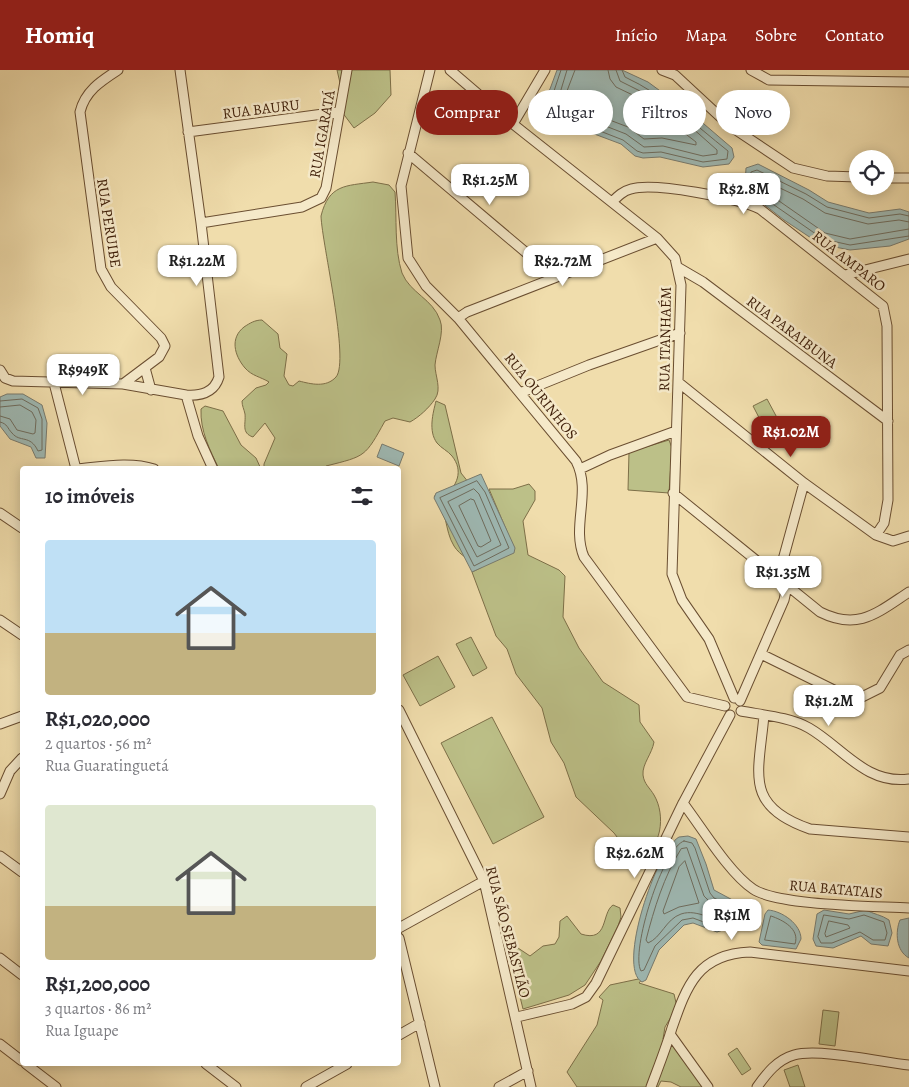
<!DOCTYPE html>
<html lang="pt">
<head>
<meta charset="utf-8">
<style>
  :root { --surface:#fff; --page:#f7f7f7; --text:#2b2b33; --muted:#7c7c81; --accent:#8f2418 }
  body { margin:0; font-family:Alegreya,serif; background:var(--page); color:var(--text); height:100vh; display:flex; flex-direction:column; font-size:19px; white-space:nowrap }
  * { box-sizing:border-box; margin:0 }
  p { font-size:16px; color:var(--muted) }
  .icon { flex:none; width:28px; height:28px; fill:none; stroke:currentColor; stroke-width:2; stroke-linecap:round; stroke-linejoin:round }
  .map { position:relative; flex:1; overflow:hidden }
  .drawer { position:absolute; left:20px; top:396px; width:381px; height:600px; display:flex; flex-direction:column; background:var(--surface); border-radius:5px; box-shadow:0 2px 12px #0003 }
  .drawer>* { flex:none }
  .hud { position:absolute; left:416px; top:20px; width:418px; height:45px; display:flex; gap:10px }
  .tools { position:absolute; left:849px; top:80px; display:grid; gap:10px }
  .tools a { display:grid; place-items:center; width:45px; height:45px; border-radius:50%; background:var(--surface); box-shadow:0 2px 12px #0003; font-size:25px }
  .price { position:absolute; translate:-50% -42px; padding:0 11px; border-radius:10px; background:#fff; color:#222; font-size:16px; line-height:32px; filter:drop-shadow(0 1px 2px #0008) }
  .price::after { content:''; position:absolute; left:50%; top:30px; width:15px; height:11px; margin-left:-8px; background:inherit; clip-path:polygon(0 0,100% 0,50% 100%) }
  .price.selected { background:var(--accent); color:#fff }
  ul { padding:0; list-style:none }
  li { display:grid; align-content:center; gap:10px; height:265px; padding:0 25px }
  li span { display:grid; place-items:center; height:155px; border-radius:5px; color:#555 }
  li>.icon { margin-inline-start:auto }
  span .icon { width:90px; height:90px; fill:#fffc; stroke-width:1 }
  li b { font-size:21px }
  h2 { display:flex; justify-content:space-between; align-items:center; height:60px; padding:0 25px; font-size:21px }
  .tag { padding:0 18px; border-radius:22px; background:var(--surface); box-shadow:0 2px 12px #0003; font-size:18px; line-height:45px }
  .tag.selected { background:var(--accent); color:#fff }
  header { display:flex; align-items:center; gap:30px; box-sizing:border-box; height:70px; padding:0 25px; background:var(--accent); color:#fff }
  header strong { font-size:24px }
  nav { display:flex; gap:28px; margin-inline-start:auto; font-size:18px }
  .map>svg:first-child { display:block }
  .green { fill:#bcc088; stroke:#7d6f48 }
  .water { fill:#9eb9b4; stroke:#787b6f }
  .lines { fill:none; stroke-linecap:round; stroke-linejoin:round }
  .shore { stroke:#6e6c5e; stroke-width:1 }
  .minor-casing { stroke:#6a4e31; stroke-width:11 }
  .minor { stroke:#f5e9c9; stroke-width:9 }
  .labels { text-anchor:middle; stroke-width:5; stroke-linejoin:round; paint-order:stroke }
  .street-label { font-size:15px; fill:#3e1e08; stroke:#f5e9c9 }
</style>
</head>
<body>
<header>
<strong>Homiq</strong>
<nav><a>Início</a><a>Mapa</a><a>Sobre</a><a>Contato</a></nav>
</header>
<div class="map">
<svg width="909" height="1017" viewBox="0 0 909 1017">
  <rect width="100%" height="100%" fill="#f0ddac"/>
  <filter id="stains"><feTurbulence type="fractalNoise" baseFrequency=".004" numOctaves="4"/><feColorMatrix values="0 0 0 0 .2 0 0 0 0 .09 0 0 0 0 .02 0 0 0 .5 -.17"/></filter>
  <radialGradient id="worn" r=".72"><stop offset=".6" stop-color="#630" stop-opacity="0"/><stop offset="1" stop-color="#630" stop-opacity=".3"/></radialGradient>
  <path class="green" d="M337 0H390L391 25 375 43 354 58 339 38 340 13Z
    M373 112 389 115 395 122C397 148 394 178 402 203 410 223 433 229 440 250 445 262 436 282 435 295 435 306 442 319 435 329 429 338 419 347 410 352L393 348 385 351C365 387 366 386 326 396L324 399H264V394L275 368 265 353 253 367C241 363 246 354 245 344 244 339 242 336 242 331L256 318 266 315 269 312C261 307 252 306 245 298 234 285 230 268 244 257 250 253 255 250 262 250L278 264 280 278 287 284 284 306 289 315 293 316 299 311C311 314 326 318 336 307 350 291 322 174 321 146 329 114 346 116 373 112Z
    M767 329 782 357 768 365 753 336Z
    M436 331 445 335 461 403 481 428 514 478 489 419H513L529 414 535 421V430L523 451 528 485 559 500 565 506 563 547 579 578 603 612 639 635 640 652 654 672C652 684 642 694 643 705 644 714 650 718 654 725 666 745 662 780 638 788L630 784 614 763 576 727 564 693 551 672 542 638 516 604 507 579 496 566 472 502 482 497C472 491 460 486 454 476 444 460 448 440 434 426L444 427C457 416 464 401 452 386 448 381 441 378 437 373 428 361 433 343 436 331Z
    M205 336 223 341 241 375 256 388 261 399H219C210 380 200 361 201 339Z
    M669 370 672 378 669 423 628 420 629 382Z
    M471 567 487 598 473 606 456 574Z
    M438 586 455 617 420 636 403 605Z
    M492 647 544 747 493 774 441 673Z
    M613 835 620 838 621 847 618 856 601 891 585 915 569 925 523 939 510 886 512 874 530 886 543 876 555 874 559 867 560 851 567 846 581 864C609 873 601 843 613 835Z
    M643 908 639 913 674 924 677 937 665 957 663 969 679 981 706 1017H681L671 1012 661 1011 658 1017H577L567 1002 597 955 603 930 599 927 610 915Z
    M823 940 839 942 835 976 819 974Z
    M737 978 751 999 742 1005 728 984Z
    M798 995 805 1017H790L784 1000Z"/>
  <path class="water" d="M557 0H622L648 12 697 48 732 78 734 87 729 94 703 97 660 87 643 88 635 86 621 74 581 59 539 55 532 49 550 19Z
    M758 94 809 120 828 132 869 143 900 139 909 142V169L890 176 850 180 820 174 784 150 747 121 745 115 746 98Z
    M7 324H23L42 335 47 353 45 388H36L31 377 10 369 0 356V327Z
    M382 374 404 383 399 396 377 387Z
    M481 404 515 478 514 483 472 502 434 428 436 423Z
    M679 767 688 766 696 769 706 794 714 820 740 834 745 856 734 861 726 859 717 862 693 853 684 855 659 880 646 910 642 912C616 898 657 779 679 767Z
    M768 840C782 841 801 854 801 869L796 879 762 875 759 872 765 844Z
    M824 840 849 844 866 840C873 844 882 845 889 850L892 863 888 876 871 874 861 866 833 878 816 876 813 869 817 844Z
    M909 848V888C896 881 895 862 900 850Z"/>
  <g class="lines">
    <path class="shore" d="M561 0 554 21 540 46 541 49 582 54 623 70 637 81 643 83 661 82 703 92 727 89 728 81C694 54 664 25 625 7L622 0
      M567 0 560 23 550 41 551 44 585 48 626 64 644 77 663 76 703 86 717 84V80L690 56 642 22 620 11 616 0
      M575 0 562 34 564 37 586 41 628 57 644 69 662 68 696 75V72L639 28 616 17 610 9 608 0
      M909 146 900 144 869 148 827 137 806 124 757 100 751 102 750 114 754 121 823 169 850 175 909 166
      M909 152 899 150 868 154 825 143 803 129 759 108 756 110 759 117 825 163 850 169 909 159
      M0 331 22 329 38 338 42 349V380L38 381C30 364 20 373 12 363 7 358 8 354 0 352
      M0 337 20 335 32 342 36 350 35 363 33 364 17 360 10 349 0 346
      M477 411 485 422 509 478 474 496 440 428Z
      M474 419 479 424 501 475 477 487 448 432Z
      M471 429 474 430 491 471 481 477 478 476 459 436Z
      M684 771 692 773 695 778 710 823 714 828 735 838 738 854 717 857 693 848 682 850 655 876 644 900 641 901C630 882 663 777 684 771Z
      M687 778 704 826 711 833 730 841V847C713 854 699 838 681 844 666 849 661 868 648 873L646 870C654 839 664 806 681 779Z
      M685 791 699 833 679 837 664 844 663 841 679 797Z
      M824 845 849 849 864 845 884 852 887 863 885 870H873L860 862 832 873H821L818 867Z
      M771 846C783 850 800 859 795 874L765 870Z
      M829 851 848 855 850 858 826 867 825 864Z"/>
    <defs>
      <path id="minor" d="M118 0C101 11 85 21 80 42L101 199 111 217 161 268 165 276 159 287 123 314
        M180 0 201 153 219 307C214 323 201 326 186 325L198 366 213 399
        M430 0 401 116 408 188 426 216 458 248 576 391C592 422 571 456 584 487L687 627 725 636
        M450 0 513 54 657 168 675 188 681 215 672 504 682 530 709 569 734 628
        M662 0 675 5 730 56 793 98 827 106 858 107
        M751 0 769 10 909 12
        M513 54 545 0
        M188 62 338 42
        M408 83 555 207
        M885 108H909
        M612 132C618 126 623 121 631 119 654 112 738 128 760 139L883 236 887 256 888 430 884 453 876 465
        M201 153 302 137 321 128 326 118 347 0
        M679 198 703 212 888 351
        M845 205 909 189
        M458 248 467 242 657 168
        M145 298 151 320
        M0 300 5 308 13 311 123 314 186 325
        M678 312 804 413 876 465 893 471 909 466
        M54 313 76 399
        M520 323 589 295 680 263
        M76 399C100 397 130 391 154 399
        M580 399 610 385 676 361
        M673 423 820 542C858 561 877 543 909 522
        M0 443 22 458
        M778 508 804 413
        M0 550 22 565
        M761 584 842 624 862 627 880 618 900 585 909 580
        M740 631 784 530 787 516
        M399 640 484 811 531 1017
        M741 641C762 645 790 647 809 658 842 677 866 715 909 709
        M764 645C759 703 743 736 810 759L909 767
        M0 654 22 646
        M0 724 10 701 22 688
        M683 733C702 758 729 803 753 819 778 836 876 836 909 838
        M0 786 22 802
        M399 858 484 811
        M399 868 435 1017
        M0 888 22 905
        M517 947 572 934 586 927 596 913 683 733 730 645
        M670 964 708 1017
        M399 965 420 953
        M0 974 22 991
        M26 994 56 1017
        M206 994 236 1017
        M306 1017 347 994
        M499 1017 528 1001
        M651 1017C658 998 666 978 672 958 687 915 698 884 750 882L909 901
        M757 1017C767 1003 777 990 794 985 818 978 881 992 909 995"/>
    </defs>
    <use href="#minor" class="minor-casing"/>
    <use href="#minor" class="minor"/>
  </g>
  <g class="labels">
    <g class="street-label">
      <text transform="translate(261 39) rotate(-7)" y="5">RUA BAURU</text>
      <text transform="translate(322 64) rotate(-80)" y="5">RUA IGARATÁ</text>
      <text transform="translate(109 153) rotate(81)" y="5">RUA PERUIBE</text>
      <text transform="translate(849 191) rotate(38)" y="5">RUA AMPARO</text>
      <text transform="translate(792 262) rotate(37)" y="5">RUA PARAIBUNA</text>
      <text transform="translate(665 269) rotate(-89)" y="5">RUA ITANHAÉM</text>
      <text transform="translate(541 326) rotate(51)" y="5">RUA OURINHOS</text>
      <text transform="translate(836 819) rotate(5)" y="5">RUA BATATAIS</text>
      <text transform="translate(508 862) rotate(75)" y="5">RUA SÃO SEBASTIÃO</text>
    </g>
  </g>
  <rect width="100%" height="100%" filter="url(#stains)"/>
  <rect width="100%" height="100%" fill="url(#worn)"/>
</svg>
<div class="tools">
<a><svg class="icon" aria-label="locate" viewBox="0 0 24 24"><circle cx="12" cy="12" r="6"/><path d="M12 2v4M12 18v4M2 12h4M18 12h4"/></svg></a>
</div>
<b class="price" style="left:490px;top:136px">R$1.25M</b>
<b class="price" style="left:744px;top:145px">R$2.8M</b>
<b class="price" style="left:197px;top:217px">R$1.22M</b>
<b class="price" style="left:563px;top:217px">R$2.72M</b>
<b class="price" style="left:83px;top:326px">R$949K</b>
<b class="price selected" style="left:791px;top:388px">R$1.02M</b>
<b class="price" style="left:783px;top:528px">R$1.35M</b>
<b class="price" style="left:829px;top:657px">R$1.2M</b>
<b class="price" style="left:635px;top:809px">R$2.62M</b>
<b class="price" style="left:732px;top:871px">R$1M</b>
<div class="hud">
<a class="tag selected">Comprar</a>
<a class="tag">Alugar</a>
<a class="tag">Filtros</a>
<a class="tag">Novo</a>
</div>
<section class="drawer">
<h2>10 imóveis<svg class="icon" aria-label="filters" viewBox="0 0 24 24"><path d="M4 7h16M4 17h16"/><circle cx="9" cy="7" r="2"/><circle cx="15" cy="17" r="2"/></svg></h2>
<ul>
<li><span style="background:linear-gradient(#bfe0f5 60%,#c2b280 0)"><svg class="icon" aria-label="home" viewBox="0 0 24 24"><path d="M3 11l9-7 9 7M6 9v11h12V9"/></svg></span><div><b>R$1,020,000</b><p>2 quartos · 56 m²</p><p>Rua Guaratinguetá</p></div></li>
<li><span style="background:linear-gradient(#dfe7d0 65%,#c2b280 0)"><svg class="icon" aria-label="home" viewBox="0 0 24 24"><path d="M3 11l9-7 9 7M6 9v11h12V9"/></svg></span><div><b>R$1,200,000</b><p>3 quartos · 86 m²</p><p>Rua Iguape</p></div></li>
</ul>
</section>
</div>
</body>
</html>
